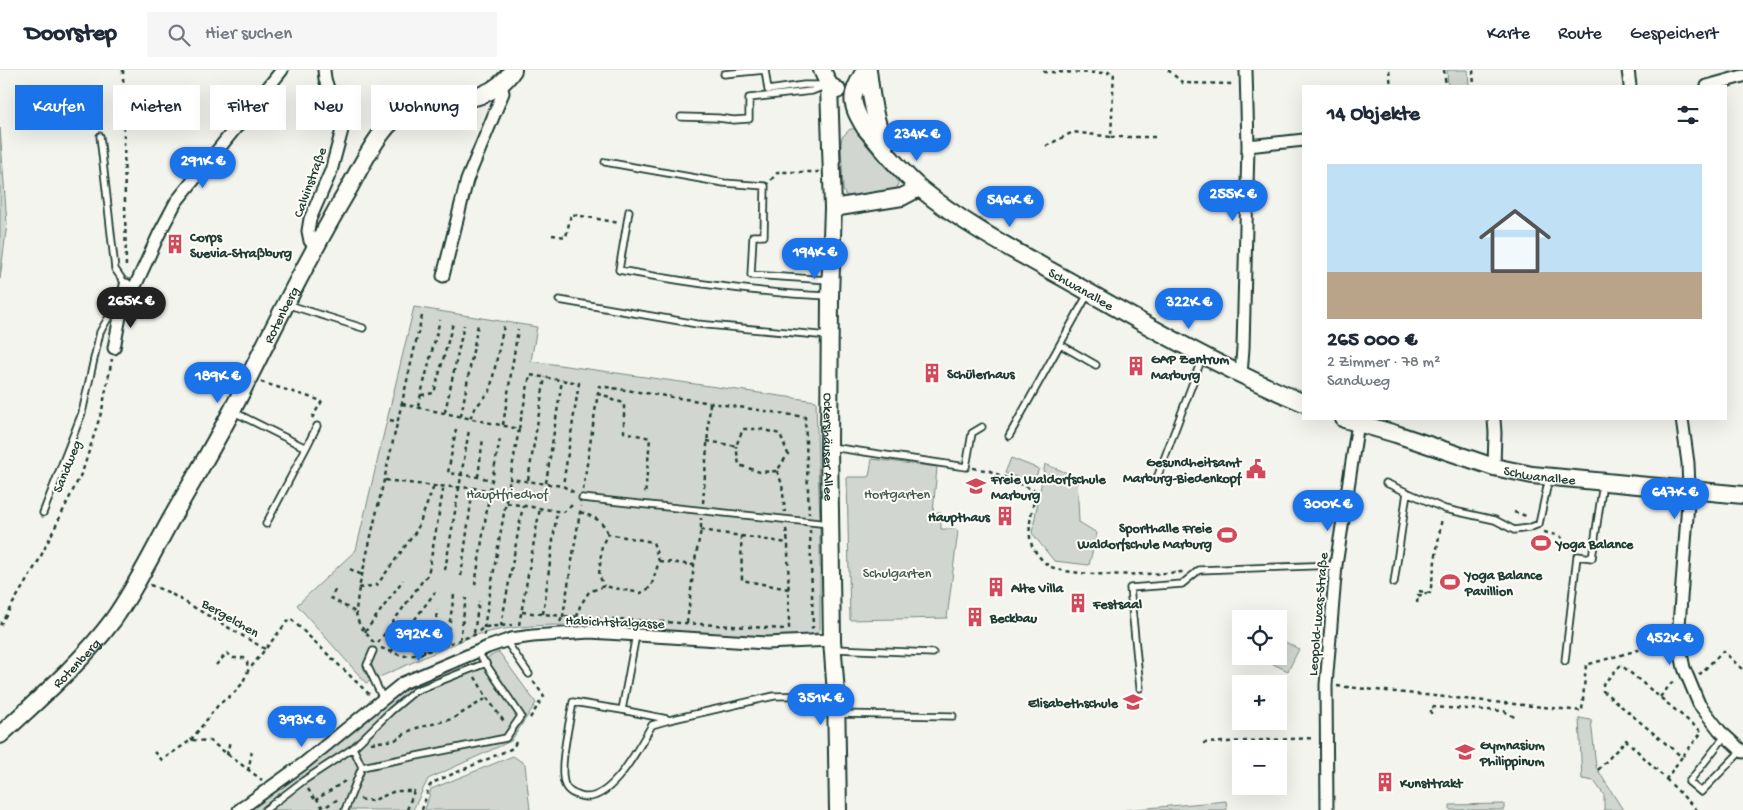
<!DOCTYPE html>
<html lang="de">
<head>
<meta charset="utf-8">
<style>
  :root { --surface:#fff; --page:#f6f6f7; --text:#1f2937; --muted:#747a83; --line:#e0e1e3; --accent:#1a73e8 }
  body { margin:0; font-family:"Gochi Hand",sans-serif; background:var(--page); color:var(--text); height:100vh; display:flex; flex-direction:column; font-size:19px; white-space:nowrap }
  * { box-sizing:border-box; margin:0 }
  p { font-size:16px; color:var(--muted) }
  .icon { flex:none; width:28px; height:28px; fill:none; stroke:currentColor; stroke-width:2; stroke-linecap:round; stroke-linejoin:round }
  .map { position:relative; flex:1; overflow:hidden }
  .side { position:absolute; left:1302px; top:15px; width:425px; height:335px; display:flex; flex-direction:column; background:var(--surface); border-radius:0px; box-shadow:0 5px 20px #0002 }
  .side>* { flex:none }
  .guide { position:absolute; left:15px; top:15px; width:475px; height:45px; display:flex; gap:10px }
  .fabs { position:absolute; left:1232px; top:540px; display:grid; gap:10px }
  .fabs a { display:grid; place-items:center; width:55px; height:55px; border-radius:0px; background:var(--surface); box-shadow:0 5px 20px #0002; font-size:25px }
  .price { position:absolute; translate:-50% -42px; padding:0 11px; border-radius:18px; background:var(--accent); color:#fff; font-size:16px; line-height:32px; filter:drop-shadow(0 1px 2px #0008) }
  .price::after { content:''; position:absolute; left:50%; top:30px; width:15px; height:11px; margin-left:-8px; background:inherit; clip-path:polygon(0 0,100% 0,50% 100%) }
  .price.selected { background:#222; color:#fff }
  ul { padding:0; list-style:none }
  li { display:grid; align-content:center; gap:10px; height:265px; padding:0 25px }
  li+li { border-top:1px solid var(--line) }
  li span { display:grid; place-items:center; height:155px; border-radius:0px; color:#555 }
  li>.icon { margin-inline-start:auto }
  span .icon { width:90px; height:90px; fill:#fffc; stroke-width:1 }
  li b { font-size:21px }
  h2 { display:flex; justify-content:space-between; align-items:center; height:60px; padding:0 25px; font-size:21px }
  .tag { padding:0 18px; border-radius:0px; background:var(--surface); box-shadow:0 5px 20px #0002; font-size:18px; line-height:45px }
  .tag.selected { background:var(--accent); color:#fff }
  header { display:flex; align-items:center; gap:30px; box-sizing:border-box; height:70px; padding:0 25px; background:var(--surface); border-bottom:1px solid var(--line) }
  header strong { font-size:24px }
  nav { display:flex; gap:28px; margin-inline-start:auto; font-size:18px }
  .search { width:350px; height:45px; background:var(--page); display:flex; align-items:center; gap:12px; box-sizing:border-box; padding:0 18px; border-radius:0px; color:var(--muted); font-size:19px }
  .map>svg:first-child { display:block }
  .green { fill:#d1d6d1; stroke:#788a82 }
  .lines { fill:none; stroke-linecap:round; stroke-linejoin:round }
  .lane-casing { stroke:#1f3d34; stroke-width:9 }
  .street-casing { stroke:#1f3d34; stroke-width:15 }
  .secondary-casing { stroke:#1f3d34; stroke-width:20 }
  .path { stroke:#1f3d34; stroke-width:2.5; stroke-dasharray:4 4; stroke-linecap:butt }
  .lane { stroke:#fdfcf7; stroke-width:5.5 }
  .street { stroke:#fdfcf7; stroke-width:11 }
  .secondary { stroke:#fdfcf7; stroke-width:16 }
  .labels { text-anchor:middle; stroke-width:4; stroke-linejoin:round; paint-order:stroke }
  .street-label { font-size:14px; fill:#1f3d34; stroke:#fdfcf7 }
  .poi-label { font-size:14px; font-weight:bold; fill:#1f3d34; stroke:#fdfcf7; text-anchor:start }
  .park-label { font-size:14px; fill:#435c53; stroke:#fdfcf7 }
</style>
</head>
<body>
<header>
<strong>Doorstep</strong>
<div class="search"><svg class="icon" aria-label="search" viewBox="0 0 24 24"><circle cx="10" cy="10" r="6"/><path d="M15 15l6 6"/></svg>Hier suchen</div>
<nav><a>Karte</a><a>Route</a><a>Gespeichert</a></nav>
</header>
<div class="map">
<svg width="1743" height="740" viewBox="0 0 1743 740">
  <rect width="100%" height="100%" fill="#f4f4ef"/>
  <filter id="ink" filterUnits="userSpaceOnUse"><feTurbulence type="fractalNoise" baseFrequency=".02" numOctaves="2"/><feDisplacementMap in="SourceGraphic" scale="10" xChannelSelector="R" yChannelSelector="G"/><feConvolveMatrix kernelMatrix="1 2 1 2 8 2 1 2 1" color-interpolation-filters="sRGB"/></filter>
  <g filter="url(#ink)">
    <path class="green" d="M1447 0H1468L1469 16H1448Z
      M0 58 7 154 0 209Z
      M850 59H856L863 71 883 95 898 110V115L897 118 889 121 853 127 845 125 843 119 841 73 842 67Z
      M414 237 537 257 531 291 816 331 820 453V560L816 563 792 568C742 567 691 563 640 559 584 555 524 550 470 567L366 613 297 535 356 480Z
      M1011 388 1039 399 1033 413 1005 403Z
      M872 389 937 397 933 443H941V459H955L958 461 947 548 850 550 847 407H869Z
      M1045 394 1077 407 1079 452 1097 463 1089 495 1054 491 1032 463Z
      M1279 569 1299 579 1288 601 1256 586H1279Z
      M499 582 536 633 511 671 428 709 413 740H250L321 687 407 615 483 590Z
      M1579 648 1591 650 1596 697 1623 740H1604V725L1594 711 1582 709Z
      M513 686 525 694 530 740H425L431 719Z
      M1226 731 1227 740H1125Z
      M1504 734V740H1450V735Z"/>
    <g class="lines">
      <defs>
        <path id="lane" d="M724 4 765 0 768 20 804 15H825
          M681 47 718 48 734 50 749 49V28L812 21 827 15
          M100 66 115 199 126 215
          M605 92 724 113 765 116 764 166H753L751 205 829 210
          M629 141 619 200C689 213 757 223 828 226
          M559 230 697 254 829 266
          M286 234 363 258
          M1061 275 1096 295
          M234 342 306 378 266 454
          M1009 366 1088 224
          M831 377 966 397 972 363 982 357
          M306 378 317 356
          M1157 408 1202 288
          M1386 413 1445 439 1495 450 1514 460 1529 458 1539 454 1549 408
          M582 428 829 454
          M43 443 82 343 100 262 107 250 120 237
          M1394 513 1407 422
          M636 565 622 640 573 632C570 651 558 699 565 715 568 722 574 724 580 726 610 736 640 675 652 655L669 650 774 626 834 625
          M506 571 529 604
          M835 579 933 583
          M373 581 367 595 383 629
          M1565 591 1577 486 1592 488 1603 413
          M1140 618 1130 518 1182 514 1199 500 1336 495
          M622 640 667 649
          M838 644 953 646
          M1725 666 1689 712 1701 722 1742 680
          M362 697 506 668 521 646 477 581
          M265 740 303 711 353 678 391 641 415 621 486 593
          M345 740 362 697 353 678"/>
        <path id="street" d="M1628 0 1630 16
          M1707 16 1743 6
          M1248 76 1304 70
          M315 175 310 171 308 161 310 149 331 101 342 60 325 9 324 0
          M443 206 467 110 503 23 501 14
          M123 234 137 212 159 164 176 132 282 0
          M114 278 126 215
          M1241 305 1243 278 1248 76 1246 0
          M1494 349 1495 363 1494 397
          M1682 349 1688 393 1689 419 1678 569 1684 598 1699 634 1720 661 1743 682
          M239 740 303 694 403 613 488 577 511 569 533 566 590 562 766 573 832 570
          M1327 740 1326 615 1336 495 1358 353"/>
        <g id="secondary">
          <path d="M822 0 829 15 837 20"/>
          <path id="s1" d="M865 0C850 27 849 31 865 58 883 78 900 102 921 119 966 156 1019 183 1069 211 1146 255 1222 299 1304 333"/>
          <path d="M868 0C871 26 874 50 885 74"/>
          <path id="s2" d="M829 15 833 138 830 226 829 377 832 570 836 624 838 740"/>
          <path d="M833 138 902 127 919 118"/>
          <path id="s3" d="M1344 349 1396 364 1494 397 1532 405 1743 425"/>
          <path id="s4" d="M0 665C39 629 81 593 113 550 135 519 152 484 170 451 194 408 220 366 242 321 276 253 309 186 348 120 358 102 368 81 381 64 415 14 479 51 513 0"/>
        </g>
      </defs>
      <use href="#lane" class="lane-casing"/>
      <use href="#street" class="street-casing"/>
      <use href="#secondary" class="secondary-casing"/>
      <path class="path" d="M123 0 126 199
        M1168 0 1183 13 1235 14
        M1389 0 1391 16
        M1444 0 1446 16
        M1473 0 1474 16
        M1043 2 1108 3 1111 0
        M1111 67H1158
        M1046 76 1073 62 1111 67 1114 0
        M771 110 778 102H819
        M552 165 566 167 571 144 619 153
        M261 312 322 331 312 348
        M597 324 611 327 612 330 624 333V362L650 368 645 426
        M421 325 434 323 453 253
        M402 334 519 359 510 409 563 416 575 423
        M418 336 440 250
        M445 342 464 255
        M461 346 478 254
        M470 348 476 337 490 321 504 255
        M390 350 398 352
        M503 355 518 259
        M456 359 448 403 478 407 492 410
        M519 359 530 305 579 313 563 415
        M707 371 736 376 743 359H760L780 364 788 384 777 401 760 402 739 395 736 376
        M973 398 990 401 1036 421C1033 439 1025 460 1033 478 1036 483 1043 492 1048 495 1068 509 1157 504 1183 502
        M777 401 782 414 785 442
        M478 407 483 368
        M385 410 434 416 473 418 507 423
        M528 410 545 307
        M546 413 562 310
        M583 420 599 316 805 347 809 444
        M507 433 563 442 575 433
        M703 433 710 333
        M580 442C594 447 603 450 608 464
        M1514 442 1529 447
        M786 459 788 473 789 559
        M701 460 741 466 742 510 789 519
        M810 460 813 557 811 558
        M1544 462 1560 466 1571 479
        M741 466 788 473
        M659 491 694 495
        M350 499 362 505
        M445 500 469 360
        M461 506 473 418
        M150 515 168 522 265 579
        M475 515 490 420 500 369
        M359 518 377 515 417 460 434 416
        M335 520 331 528 355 542
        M1419 521 1430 523 1442 447
        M1417 533 1418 525 1425 526 1426 522
        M522 542 563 546 581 436
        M543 544 557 441
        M577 547 580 536 589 522 604 516 641 523 651 517 659 491 653 472 608 464 602 475 599 505 604 516
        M560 552 563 546 784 559
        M687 553 694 495 701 460V448
        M0 555 39 490 83 400 102 340 112 289
        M519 555 540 438
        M501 556 523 435
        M365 562 403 510
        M474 563 479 531
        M484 566V557L510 409
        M460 570 466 528
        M374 573C354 548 354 551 359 518L422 246
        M378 573 423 510 428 505 444 415
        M446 576 454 525
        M381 578 402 586 416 585 474 565 484 557 512 555
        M433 580 437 540
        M391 582 435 522
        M424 583 426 563
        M416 585 419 564
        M216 595 227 583 233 588H244L247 591 248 601
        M1699 605 1723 581 1743 600
        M475 607 487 628 505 653
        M1337 616 1582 641 1586 595 1666 572
        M1660 627 1675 609
        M1431 644V637L1504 641 1516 648
        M530 648 544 626 533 611
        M191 670 219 634 233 624 242 614 248 601 290 548 369 624
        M371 673 395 670 413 659 452 649 487 628
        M1203 673 1314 668
        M154 682 162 690 191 670 210 671 262 710
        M227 685 230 670
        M1598 700 1626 670 1666 709 1682 687 1603 621V614L1621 595 1702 662 1682 687
        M248 701 252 681 251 679
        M1666 709 1697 740
        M308 719 315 730 317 729
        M360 729 372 731 395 721H414L407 740
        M323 738 317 729 348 709
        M320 740 340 728
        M422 740 429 717 432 713 513 678 516 672"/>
      <use href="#lane" class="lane"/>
      <use href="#street" class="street"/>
      <use href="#secondary" class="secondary"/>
    </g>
  </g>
  <defs>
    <symbol id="building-bare" viewBox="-9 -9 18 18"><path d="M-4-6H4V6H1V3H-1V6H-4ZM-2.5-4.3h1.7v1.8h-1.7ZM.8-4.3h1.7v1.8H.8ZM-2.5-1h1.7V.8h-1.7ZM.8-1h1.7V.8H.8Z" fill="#d1495b" stroke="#fdfcf7" stroke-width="2.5" paint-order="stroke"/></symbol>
    <symbol id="civic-bare" viewBox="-9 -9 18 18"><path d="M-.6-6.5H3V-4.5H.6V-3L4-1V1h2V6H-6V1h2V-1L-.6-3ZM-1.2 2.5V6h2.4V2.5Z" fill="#d1495b" stroke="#fdfcf7" stroke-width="2.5" paint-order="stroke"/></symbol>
    <symbol id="school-bare" viewBox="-9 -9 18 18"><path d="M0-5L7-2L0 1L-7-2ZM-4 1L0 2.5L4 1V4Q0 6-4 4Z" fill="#d1495b" stroke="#fdfcf7" stroke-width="2.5" paint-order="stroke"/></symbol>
    <symbol id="stadium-bare" viewBox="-9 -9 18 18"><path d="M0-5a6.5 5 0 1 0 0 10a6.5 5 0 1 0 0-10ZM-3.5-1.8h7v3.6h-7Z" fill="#d1495b" stroke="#fdfcf7" stroke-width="2.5" paint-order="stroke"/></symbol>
  </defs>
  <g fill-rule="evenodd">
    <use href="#building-bare" x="161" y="160" width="28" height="28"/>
    <use href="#building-bare" x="1122" y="282" width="28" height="28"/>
    <use href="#building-bare" x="918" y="289" width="28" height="28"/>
    <use href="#civic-bare" x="1242" y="385" width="28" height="28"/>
    <use href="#school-bare" x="962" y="402" width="28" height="28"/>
    <use href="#building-bare" x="991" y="432" width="28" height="28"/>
    <use href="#stadium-bare" x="1213" y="451" width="28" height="28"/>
    <use href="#stadium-bare" x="1527" y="459" width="28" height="28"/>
    <use href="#stadium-bare" x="1436" y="498" width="28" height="28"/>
    <use href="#building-bare" x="982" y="503" width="28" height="28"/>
    <use href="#building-bare" x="1064" y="519" width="28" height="28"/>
    <use href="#building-bare" x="961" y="533" width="28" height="28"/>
    <use href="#school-bare" x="1119" y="618" width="28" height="28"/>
    <use href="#school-bare" x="1451" y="668" width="28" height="28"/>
    <use href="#building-bare" x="1371" y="698" width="28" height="28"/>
  </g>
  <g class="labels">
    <g class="street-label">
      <text transform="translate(309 112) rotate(-70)" y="5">Calvinstraße</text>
      <text dy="5" stroke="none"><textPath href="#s1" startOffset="335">Schwanallee</textPath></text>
      <text dy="5" stroke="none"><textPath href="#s4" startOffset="510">Rotenberg</textPath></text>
      <text dy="5" stroke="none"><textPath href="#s2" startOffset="362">Ockershäuser Allee</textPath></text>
      <text transform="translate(66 396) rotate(-68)" y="5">Sandweg</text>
      <text dy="5" stroke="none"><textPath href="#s3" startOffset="204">Schwanallee</textPath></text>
      <text transform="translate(1317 544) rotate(-85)" y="5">Leopold-Lucas-Straße</text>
      <text transform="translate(231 547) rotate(30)" y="5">Bergelchen</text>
      <text transform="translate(615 551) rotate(2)" y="5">Habichtstalgasse</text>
      <text dy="5" stroke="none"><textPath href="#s4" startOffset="105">Rotenberg</textPath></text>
    </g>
    <g class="poi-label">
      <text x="190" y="171">Corps<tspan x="190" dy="16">Suevia-Straßburg</tspan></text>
      <text x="1151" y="293">GAP Zentrum<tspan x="1151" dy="16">Marburg</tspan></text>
      <text x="947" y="308">Schülerhaus</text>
      <text x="1241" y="396" text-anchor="end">Gesundheitsamt<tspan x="1241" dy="16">Marburg-Biedenkopf</tspan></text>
      <text x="991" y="413">Freie Waldorfschule<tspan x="991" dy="16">Marburg</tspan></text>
      <text x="990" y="451" text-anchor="end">Haupthaus</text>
      <text x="1212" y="462" text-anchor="end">Sporthalle Freie<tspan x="1212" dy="16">Waldorfschule Marburg</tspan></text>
      <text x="1556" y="478">Yoga Balance</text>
      <text x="1465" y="509">Yoga Balance<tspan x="1465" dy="16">Pavillion</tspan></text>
      <text x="1011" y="522">Alte Villa</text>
      <text x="1093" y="538">Festsaal</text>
      <text x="990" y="552">Beckbau</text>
      <text x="1118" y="637" text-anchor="end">Elisabethschule</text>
      <text x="1480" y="679">Gymnasium<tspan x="1480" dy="16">Philippinum</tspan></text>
      <text x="1400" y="717">Kunsttrakt</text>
    </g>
    <g class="park-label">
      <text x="507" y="428">Hauptfriedhof</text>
      <text x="897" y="428">Hortgarten</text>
      <text x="897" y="507">Schulgarten</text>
    </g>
  </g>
</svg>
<div class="fabs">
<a><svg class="icon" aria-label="locate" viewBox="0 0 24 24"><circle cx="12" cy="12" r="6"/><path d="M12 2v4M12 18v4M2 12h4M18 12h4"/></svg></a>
<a>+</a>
<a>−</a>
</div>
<b class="price" style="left:917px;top:92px">234K €</b>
<b class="price" style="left:203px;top:119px">291K €</b>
<b class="price" style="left:1233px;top:152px">255K €</b>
<b class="price" style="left:1010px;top:158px">546K €</b>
<b class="price" style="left:815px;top:210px">194K €</b>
<b class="price selected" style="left:131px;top:259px">265K €</b>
<b class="price" style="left:1189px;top:260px">322K €</b>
<b class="price" style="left:218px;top:334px">189K €</b>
<b class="price" style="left:1675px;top:450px">647K €</b>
<b class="price" style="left:1328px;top:462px">300K €</b>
<b class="price" style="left:419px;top:592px">392K €</b>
<b class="price" style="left:1670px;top:596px">452K €</b>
<b class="price" style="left:821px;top:656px">351K €</b>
<b class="price" style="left:302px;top:678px">393K €</b>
<div class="guide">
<a class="tag selected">Kaufen</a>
<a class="tag">Mieten</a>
<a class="tag">Filter</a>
<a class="tag">Neu</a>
<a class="tag">Wohnung</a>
</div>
<section class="side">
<h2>14 Objekte<svg class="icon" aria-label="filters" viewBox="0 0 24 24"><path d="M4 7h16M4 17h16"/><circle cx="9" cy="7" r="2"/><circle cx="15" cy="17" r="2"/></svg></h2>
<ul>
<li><span style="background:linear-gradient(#bfe0f5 70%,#b9a48a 0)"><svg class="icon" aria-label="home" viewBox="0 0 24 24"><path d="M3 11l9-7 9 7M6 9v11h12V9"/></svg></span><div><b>265 000 €</b><p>2 Zimmer · 78 m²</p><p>Sandweg</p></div></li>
</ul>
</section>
</div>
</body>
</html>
